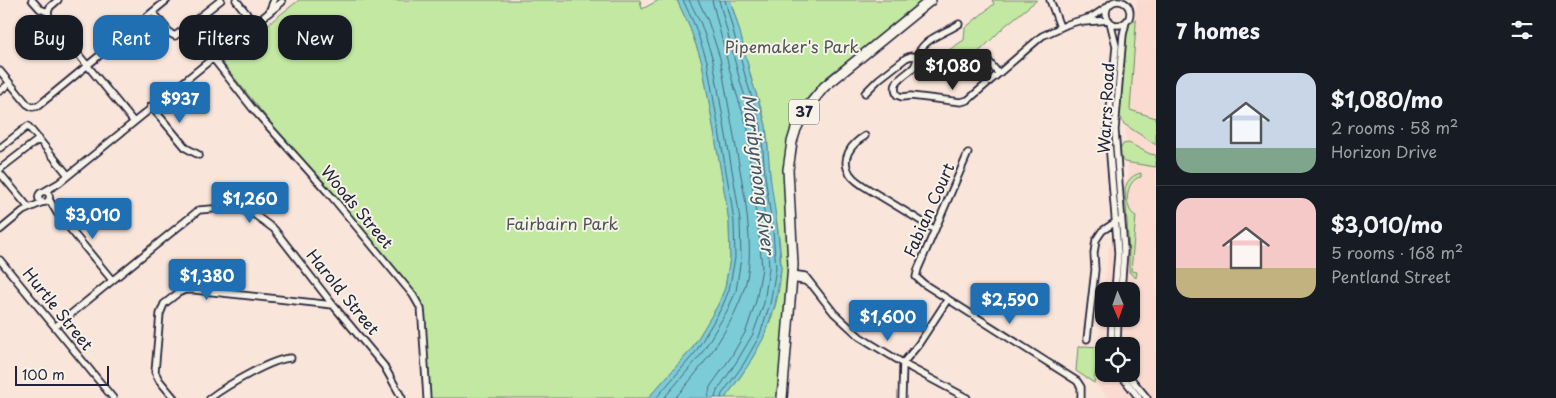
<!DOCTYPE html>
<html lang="en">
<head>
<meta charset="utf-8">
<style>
  :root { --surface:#171b24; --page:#20242c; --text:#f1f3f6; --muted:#9ea1a6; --line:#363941; --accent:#1f6fb2 }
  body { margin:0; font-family:"Playpen Sans",sans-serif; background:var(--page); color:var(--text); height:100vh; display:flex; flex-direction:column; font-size:19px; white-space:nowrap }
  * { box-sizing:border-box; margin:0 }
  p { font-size:16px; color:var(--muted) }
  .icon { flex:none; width:28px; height:28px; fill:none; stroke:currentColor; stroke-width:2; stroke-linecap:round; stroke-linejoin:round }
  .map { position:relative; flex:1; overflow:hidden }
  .side { display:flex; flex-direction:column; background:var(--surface); width:400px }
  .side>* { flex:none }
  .banner { position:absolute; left:15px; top:15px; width:475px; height:45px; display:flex; gap:10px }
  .needle { width:32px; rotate:178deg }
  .controls { position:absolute; left:1095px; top:282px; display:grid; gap:10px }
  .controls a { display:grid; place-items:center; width:45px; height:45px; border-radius:10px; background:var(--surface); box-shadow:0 1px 4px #0004; font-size:25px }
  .scale { position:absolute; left:15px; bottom:12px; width:94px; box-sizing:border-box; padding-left:5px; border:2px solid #22223b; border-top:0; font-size:14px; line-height:18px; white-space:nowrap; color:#22223b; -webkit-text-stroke:4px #f7f3e8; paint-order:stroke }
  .price { position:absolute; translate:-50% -42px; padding:0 11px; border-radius:5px; background:var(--accent); color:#fff; font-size:16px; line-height:32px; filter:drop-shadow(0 1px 2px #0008) }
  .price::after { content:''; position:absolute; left:50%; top:30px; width:15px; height:11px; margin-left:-8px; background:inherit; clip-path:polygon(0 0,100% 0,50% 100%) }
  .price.active { background:#222; color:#fff }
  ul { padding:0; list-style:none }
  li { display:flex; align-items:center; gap:15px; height:125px; padding:0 20px }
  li+li { border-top:1px solid var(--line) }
  li span { display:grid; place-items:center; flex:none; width:140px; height:100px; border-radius:15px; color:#555 }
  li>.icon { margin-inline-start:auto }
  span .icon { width:60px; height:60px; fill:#fffc; stroke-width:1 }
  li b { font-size:21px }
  h2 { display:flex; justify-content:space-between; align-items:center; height:60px; padding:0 20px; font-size:21px }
  .tag { padding:0 18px; border-radius:15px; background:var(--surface); box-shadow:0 1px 4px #0004; font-size:18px; line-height:45px }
  .tag.active { background:var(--accent); color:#fff }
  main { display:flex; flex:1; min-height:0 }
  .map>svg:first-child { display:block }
  .built { fill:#fbdbd0; fill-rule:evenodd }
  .green { fill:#c2e8a2; stroke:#72856e }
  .water { fill:#7cccd8; stroke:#588899 }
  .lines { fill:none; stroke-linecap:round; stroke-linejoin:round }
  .shore { stroke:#46667a; stroke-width:1 }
  .street-casing { stroke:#22223b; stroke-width:9 }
  .primary-casing { stroke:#22223b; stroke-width:12 }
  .street { stroke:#f7f3e8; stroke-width:5.5 }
  .primary { stroke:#f7f3e8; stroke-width:9 }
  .labels { text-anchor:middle; stroke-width:4; stroke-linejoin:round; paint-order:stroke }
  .shield { fill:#f7f3e8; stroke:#62616f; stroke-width:1 }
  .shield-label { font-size:15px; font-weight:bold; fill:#22223b }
  .park-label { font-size:16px; fill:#4a5455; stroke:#f7f3e8 }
  .street-label { font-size:16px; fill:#22223b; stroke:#f7f3e8 }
  .water-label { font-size:18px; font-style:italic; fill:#3d556a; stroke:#f7f3e8 }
</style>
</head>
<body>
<main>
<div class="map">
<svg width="1156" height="398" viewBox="0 0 1156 398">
  <rect width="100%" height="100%" fill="#f9e5da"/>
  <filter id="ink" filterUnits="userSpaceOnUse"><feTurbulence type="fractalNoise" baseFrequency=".02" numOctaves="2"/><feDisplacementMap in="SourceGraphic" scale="10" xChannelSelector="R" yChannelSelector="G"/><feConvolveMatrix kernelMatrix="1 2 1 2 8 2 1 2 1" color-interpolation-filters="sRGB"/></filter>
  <g filter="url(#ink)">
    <path class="built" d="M1137 0H1156V398H1109L1094 383 1104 296V319H1131V291H1104L1109 246 1131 249 1125 118ZM1104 346H1131V374H1104Z"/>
    <path class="green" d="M299 0H640L642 9 659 0H677L690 28 702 62 726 201 729 222 730 259 725 288 718 305 691 350 648 398H428L422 316 417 304 221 61Z
      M730 0H923L887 31 825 78 799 108 789 136 783 167 790 265 778 398H725C754 360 780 317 781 267 781 237 773 207 770 177 768 161 769 144 766 128 764 110 755 94 751 77 744 51 739 25 730 0Z
      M992 0H1037L1006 25 982 49 950 73 919 70 964 40 965 28 994 4Z
      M1134 20H1136V25L1130 110 1156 118V145L1124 124 1119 117 1126 34 1128 24Z
      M1129 143 1150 154 1156 155V167L1124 162 1118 154 1123 144Z
      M1141 173V177C1125 179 1123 210 1136 216L1131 271 1137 272 1136 278 1129 272V252L1125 190C1126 181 1132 175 1141 173Z
      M1084 346 1099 347 1094 383 1076 371 1078 347Z"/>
    <path class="water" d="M677 0H730L740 32 751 78 766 125 770 175 778 232 781 269 775 305 763 339 747 367 725 398H648L691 350 718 305 725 288 730 258 729 222 726 201 702 62 690 28Z"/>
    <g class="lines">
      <path class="shore" d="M656 398 695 353 722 307 729 290 735 258 734 222 731 200 707 61 695 26 683 0
        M664 398 700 356 727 311 736 291 741 258 740 221 737 199 713 60 701 24 689 0
        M675 398C703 367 738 320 747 278 752 252 748 224 745 198L720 58 708 21 698 0
        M708 398 710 387 731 357 746 331 756 301 762 268 759 234 751 177 748 129 733 83 712 0
        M715 398 717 391 737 361 753 334 764 303 769 268 767 233 759 176 755 128 740 81 719 0
        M721 398 722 394 743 365 759 337 770 304 776 268 773 232 765 176 761 126 746 79 725 0"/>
      <defs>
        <path id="street" d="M32 0 40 9 48 12
          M236 0 247 14
          M1050 0 1060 27
          M1106 13a12 12 0 1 1 24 0a12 12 0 1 1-24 0Z
          M48 12 50 20 133 121
          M48 12 50 7 58 0
          M153 12 171 34 175 36 221 0
          M269 12 274 0
          M1084 22 1109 20
          M1110 22 1116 46 1108 131 1118 253 1115 291
          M959 24C947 32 928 37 920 50 916 56 918 63 913 68 905 76 890 81 897 95L902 97 911 96 961 102 968 100 1042 36 1068 24 1092 17 1107 7
          M212 57 253 109 332 197 413 295 421 309 422 319 427 398
          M986 58 998 73
          M0 71 27 104 32 107 38 106 167 0
          M0 91 10 83
          M865 93 879 79 906 58 911 56 917 57
          M151 106 186 148 199 155
          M865 136C851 144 840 159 850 174 855 182 867 188 875 193 895 205 915 217 935 230
          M0 148 28 126 68 175
          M968 153 918 269 916 277 924 284 1077 381 1081 387V398
          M0 169 39 139
          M0 173 29 208
          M45 191 59 183 282 2
          M38.5 197a5.5 5.5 0 1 1 11 0a5.5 5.5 0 1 1-11 0Z
          M49 199 57 213 112 280
          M0 230 23 211 43 202
          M0 260 113 398
          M792 274 805 276 834 313 860 337 911 368 967 398
          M792 279 805 281 809 284
          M1121 291 1124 251 1115 130 1123 35 1126 22
          M55 327 199 210 236 207 255 215 274 229 333 305 384 366 402 398
          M1087 339 1095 270 1094 253 1096 240 1102 231 1117 221
          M1111 346 1112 319
          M1117 346 1118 319
          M1120 374 1139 398
          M1127 374 1147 398
          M174 398 159 380 155 372 160 314 164 304 178 293 185 290H194L333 305
          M210 398C226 386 273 358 291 358
          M902 398 903 363 918 345 948 299"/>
        <path id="primary" d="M782 398 793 265 788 170 792 142 796 129 806 109 824 87 931 0"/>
      </defs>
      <use href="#street" class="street-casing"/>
      <use href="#primary" class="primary-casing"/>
      <use href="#street" class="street"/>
      <use href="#primary" class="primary"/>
    </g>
  </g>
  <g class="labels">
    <rect class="shield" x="789" y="99.5" width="30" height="25" rx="4"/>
    <g class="shield-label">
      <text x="804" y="117">37</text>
    </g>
    <g class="park-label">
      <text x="792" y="53">Pipemaker's Park</text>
      <text x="562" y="230">Fairbairn Park</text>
    </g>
    <g class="street-label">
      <text transform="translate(1106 108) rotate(-87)" y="6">Warrs Road</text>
      <text transform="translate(357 207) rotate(50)" y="6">Woods Street</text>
      <text transform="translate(929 210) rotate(-66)" y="6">Fabian Court</text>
      <text transform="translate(343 292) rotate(51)" y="6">Harold Street</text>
      <text transform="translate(58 309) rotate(51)" y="6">Hurtle Street</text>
    </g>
    <g class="water-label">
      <text transform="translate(758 174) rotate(83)" y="6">Maribyrnong River</text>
    </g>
  </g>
</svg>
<div class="controls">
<a><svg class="needle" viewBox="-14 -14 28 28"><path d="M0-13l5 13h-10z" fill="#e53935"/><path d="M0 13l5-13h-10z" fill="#9ea1a6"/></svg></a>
<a><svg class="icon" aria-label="locate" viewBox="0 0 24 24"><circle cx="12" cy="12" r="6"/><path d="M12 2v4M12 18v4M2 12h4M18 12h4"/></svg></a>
</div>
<div class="scale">100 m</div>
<b class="price active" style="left:953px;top:91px">$1,080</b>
<b class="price" style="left:180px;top:124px">$937</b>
<b class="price" style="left:250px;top:224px">$1,260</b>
<b class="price" style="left:93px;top:240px">$3,010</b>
<b class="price" style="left:207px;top:301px">$1,380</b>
<b class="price" style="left:1010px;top:325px">$2,590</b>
<b class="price" style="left:888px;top:342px">$1,600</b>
<div class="banner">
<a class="tag">Buy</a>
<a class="tag active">Rent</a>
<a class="tag">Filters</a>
<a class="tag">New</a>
</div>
</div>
<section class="side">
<h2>7 homes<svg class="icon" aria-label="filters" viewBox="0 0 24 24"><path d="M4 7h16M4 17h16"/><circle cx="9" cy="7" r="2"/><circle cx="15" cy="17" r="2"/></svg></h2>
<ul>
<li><span style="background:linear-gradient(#c9d6e8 75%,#7fa58c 0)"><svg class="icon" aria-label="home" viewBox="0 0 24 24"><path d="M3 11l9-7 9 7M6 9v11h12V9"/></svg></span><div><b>$1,080/mo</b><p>2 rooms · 58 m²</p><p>Horizon Drive</p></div></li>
<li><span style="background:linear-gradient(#f6c9c9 70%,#c2b280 0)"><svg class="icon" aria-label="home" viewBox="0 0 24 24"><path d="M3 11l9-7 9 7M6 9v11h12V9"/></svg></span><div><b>$3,010/mo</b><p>5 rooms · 168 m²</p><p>Pentland Street</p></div></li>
</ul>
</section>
</main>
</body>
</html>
